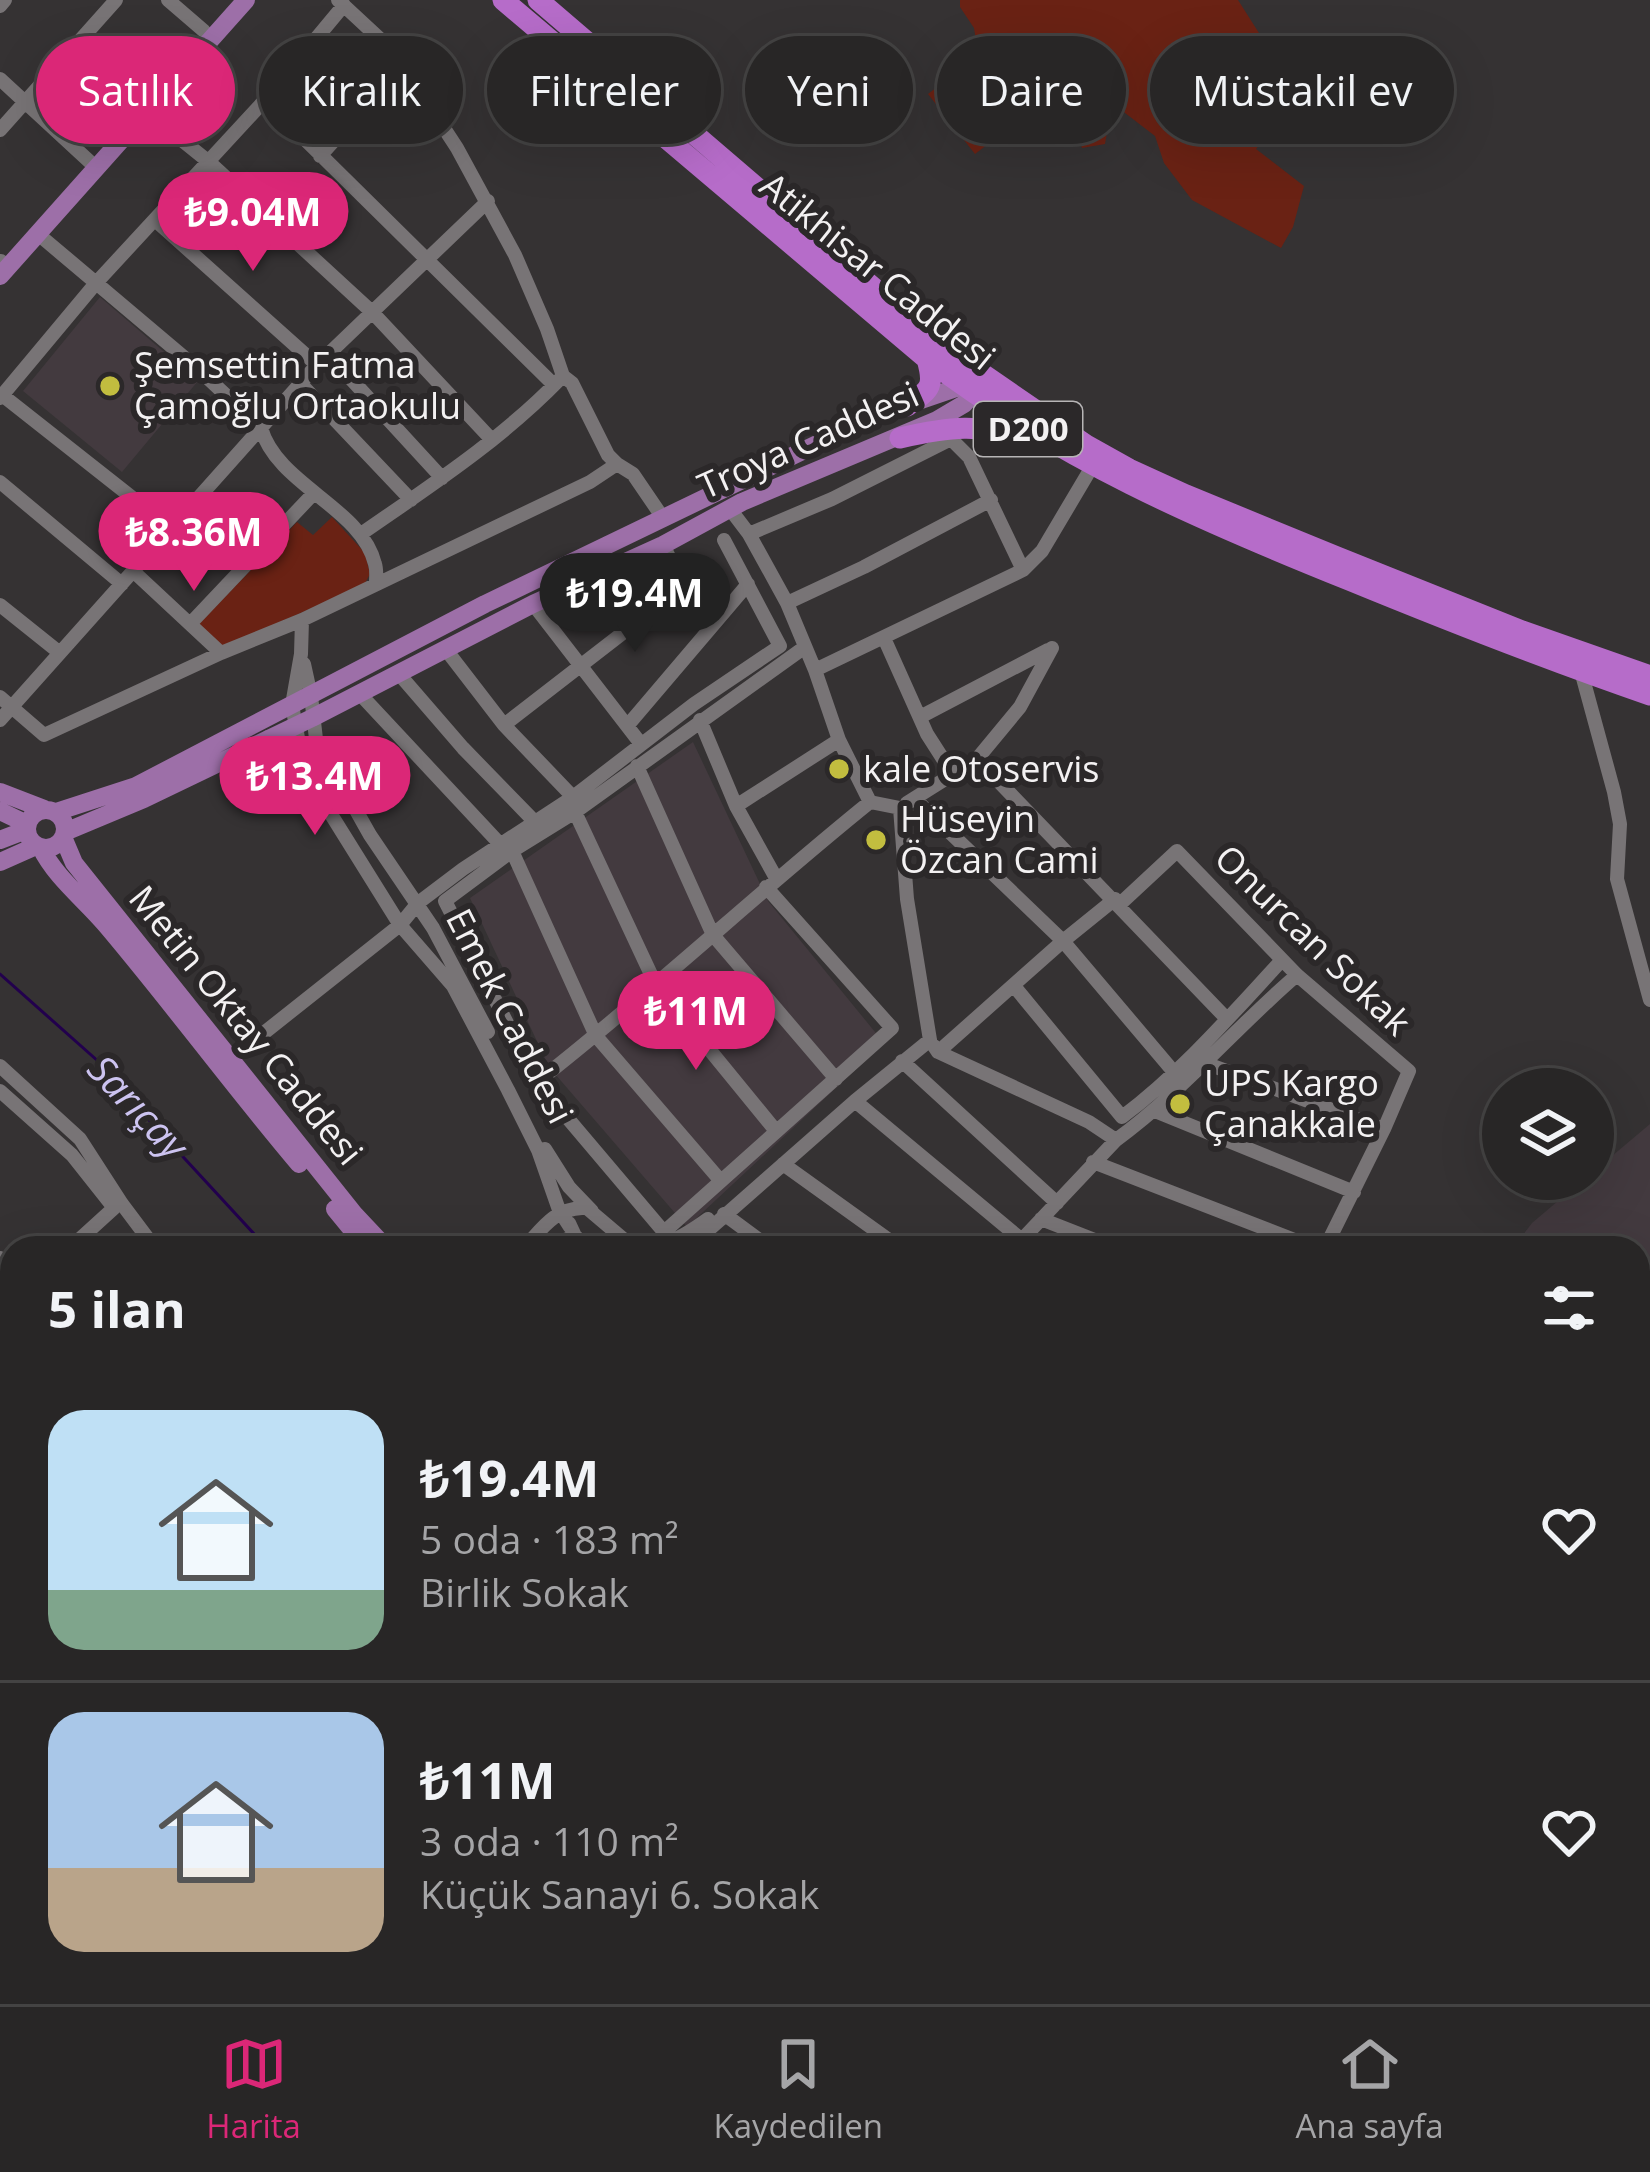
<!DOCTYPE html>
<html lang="tr">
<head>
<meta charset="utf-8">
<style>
  :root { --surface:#282626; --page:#343232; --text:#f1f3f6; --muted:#a5a5a7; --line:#444343; --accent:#db2777 }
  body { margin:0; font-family:"Open Sans",sans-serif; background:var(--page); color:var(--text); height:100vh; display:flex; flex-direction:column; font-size:45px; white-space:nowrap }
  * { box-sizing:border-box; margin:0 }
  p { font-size:39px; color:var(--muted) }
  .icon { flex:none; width:66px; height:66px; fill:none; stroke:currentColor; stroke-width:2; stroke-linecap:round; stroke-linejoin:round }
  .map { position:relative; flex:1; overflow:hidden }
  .panel { position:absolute; left:0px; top:1236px; width:1650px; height:768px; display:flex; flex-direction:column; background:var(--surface); border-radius:36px 36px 0 0; box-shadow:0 12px 48px #0002,0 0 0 3px var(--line) }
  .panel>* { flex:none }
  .hud { position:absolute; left:36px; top:36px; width:1578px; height:108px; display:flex; gap:24px }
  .fabs { position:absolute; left:1482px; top:1068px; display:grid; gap:24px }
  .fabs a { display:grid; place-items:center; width:132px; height:132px; border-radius:50%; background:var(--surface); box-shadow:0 12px 48px #0002,0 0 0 3px var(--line); font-size:60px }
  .price { position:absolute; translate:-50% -102px; padding:0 27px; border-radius:42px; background:var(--accent); color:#fff; font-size:39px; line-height:78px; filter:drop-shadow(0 3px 6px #0008) }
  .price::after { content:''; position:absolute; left:50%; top:72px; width:36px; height:27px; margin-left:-18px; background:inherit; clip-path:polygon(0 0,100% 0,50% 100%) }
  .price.active { background:#222; color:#fff }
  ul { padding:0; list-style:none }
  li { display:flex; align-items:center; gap:36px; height:300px; padding:0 48px }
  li+li { border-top:3px solid var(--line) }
  li span { display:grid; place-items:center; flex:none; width:336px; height:240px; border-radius:36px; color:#555 }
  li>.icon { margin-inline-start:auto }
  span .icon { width:144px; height:144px; fill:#fffc; stroke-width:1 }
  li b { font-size:51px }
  h2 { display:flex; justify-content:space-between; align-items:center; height:144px; padding:0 48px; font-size:51px }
  .chip { padding:0 42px; border-radius:54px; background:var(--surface); box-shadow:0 12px 48px #0002,0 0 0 3px var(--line); font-size:42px; line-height:108px }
  .chip.active { background:var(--accent); color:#fff }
  .tab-bar { display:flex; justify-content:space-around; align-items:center; height:168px; border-top:3px solid var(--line); background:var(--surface); font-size:33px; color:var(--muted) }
  .tab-bar a { display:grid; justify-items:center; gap:6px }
  .tab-bar .active { color:var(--accent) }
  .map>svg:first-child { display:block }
  .built { fill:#433a3f }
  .green { fill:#6a2214 }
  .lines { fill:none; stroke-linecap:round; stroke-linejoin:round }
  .stream { stroke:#22004d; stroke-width:3 }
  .runway { stroke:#8a8788; stroke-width:69 }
  .minor { stroke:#787476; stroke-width:14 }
  .major { stroke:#9d6fa8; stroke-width:18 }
  .highway { stroke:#b66cc9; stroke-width:21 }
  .poi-dot { fill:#c2bd3f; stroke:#2b2829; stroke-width:4.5 }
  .labels { text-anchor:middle; stroke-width:12; stroke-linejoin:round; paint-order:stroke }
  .shield { fill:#2b2829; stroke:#b7b5b6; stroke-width:3 }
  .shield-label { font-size:33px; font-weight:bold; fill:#f3f1f2 }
  .street-label { font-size:36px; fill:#f3f1f2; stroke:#2b2829 }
  .poi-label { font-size:36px; fill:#f3f1f2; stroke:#2b2829; text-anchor:start }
  .water-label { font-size:39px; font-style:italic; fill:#ccc3f0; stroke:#2b2829 }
</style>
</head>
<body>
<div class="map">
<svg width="1650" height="2004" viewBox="0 0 1650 2004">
  <rect width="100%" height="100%" fill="#353233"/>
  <path class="built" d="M100 297 198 381 122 472 23 391Z
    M693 742 768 901 884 1043 687 1227 549 1067 470 898Z
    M1650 1124V1284L1638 1294V1248H1513L1532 1223 1584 1179H1593V1172Z
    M1650 1294V1462L1648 1465 1638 1459V1303Z
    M1638 1607 1650 1614V2004H0V1729L12 1719V1992H1638Z"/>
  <path class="green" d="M960 0H1238L1299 96 1256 149 1304 186 1293 227 1281 248 1192 200 1164 163 1155 136 1112 103 1105 144 1082 148 1072 119 1046 122 1025 128 1004 84 979 58 974 28 960 7Z
    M328 44 374 87 351 113 303 70Z
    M966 65 1013 125 975 154 928 94Z
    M332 517 365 553 370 574 364 585 222 648 197 626 297 522 313 535Z"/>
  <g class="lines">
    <path class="stream" d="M0 974 99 1062 150 1121 267 1248
      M1638 1550 1650 1555
      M653 2004 675 1992
      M1350 2004 1373 1992"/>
    <path class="runway" d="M997 2004 1019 1992"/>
    <path class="minor" d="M168 0 204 31
      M338 0 395 53 457 148 515 255 547 329 563 376 572 383 608 455 617 464 633 474 663 518
      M0 6 5 0
      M0 79 90 162
      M265 100 554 385
      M147 112 209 162 373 313 492 440
      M0 130 116 0
      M320 156 403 64
      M155 220 317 365
      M38 234 198 369 261 428C277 485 362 508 375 564 377 570 376 577 376 583
      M0 261H1
      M328 354 442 478
      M301 384 411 500
      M2 395 172 529
      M0 398 96 283 265 100 344 5
      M0 482 122 584
      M730 509 749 534 787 603 815 670 839 740 870 802 900 808 907 899 930 1040
      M361 534C430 486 501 440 560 379
      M749 534 832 499 951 439 969 457 1023 570
      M133 571 221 653
      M787 603 864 567 991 500
      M533 604 641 744
      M0 605 60 653
      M302 620 301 654 292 705 304 771 400 925 453 986 508 1090 538 1150 559 1210 570 1227
      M190 624 314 493
      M884 638 927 734 952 773
      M447 651 504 725 573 797
      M304 664 311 696 316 739 370 835 433 928 488 1032
      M815 670 1023 570 1042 551 1093 465
      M1581 671 1614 792 1620 824 1617 879 1650 1000
      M399 674 463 748 534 821
      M359 693 500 844
      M0 697 44 735 221 653 302 620 590 482 617 464
      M920 717 1048 650
      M0 720 317 365 488 201
      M700 720 736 806 776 878
      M504 725 637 622 674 567 663 545
      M628 725 748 584
      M268 737 304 771
      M977 759 1227 1019
      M637 766 713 935 836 1079
      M915 799 1063 941 1173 1071
      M907 803 977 759 1020 707 1052 648
      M736 806 839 740
      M575 812 655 983 776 1131
      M512 851 596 1036 720 1180
      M766 887 892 1028 664 1232 537 1082 445 901 512 851 575 812 805 647
      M1120 904 1177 851 1297 975 1409 1071 1384 1129 1325 1248
      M1014 986 1122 1117C1181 1073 1232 1014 1282 960
      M934 1046 938 1052 1063 941 1115 899
      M938 1052 1089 1122 1116 1140 1014 1248
      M231 1059 400 925 418 903 463 869 573 797 694 704 780 646 724 540
      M902 1061 1057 1203
      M1202 1062 1384 1129
      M0 1066 80 1139 122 1204 155 1248
      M537 1082C651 993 757 893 870 802
      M0 1091 72 1155 114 1208 70 1248
      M855 1101 1022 1240
      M1155 1111 1354 1192
      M1116 1140C1182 1092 1235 1028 1297 975
      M545 1149 569 1187 592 1211
      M1093 1162 1315 1248
      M783 1164 900 1248
      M588 1209 634 1248
      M724 1214 770 1248
      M1041 1219 1115 1248
      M569 1223 575 1236 588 1248
      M630 1243C662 1251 683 1237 708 1219
      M524 1248C542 1229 554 1209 582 1208
      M544 1248 575 1236
      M688 1248 855 1101 930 1040
      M0 1258 12 1266
      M1638 1291 1650 1282
      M0 1307 12 1298
      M0 1374 12 1399
      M0 1446 12 1439
      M1638 1475 1650 1480
      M1638 1492 1650 1497
      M0 1519 12 1536
      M1638 1593 1650 1596
      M0 1645 12 1660
      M0 1695 12 1684
      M0 1714 12 1703"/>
    <path class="major" d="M0 276 246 0
      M0 792 44 809
      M27 829a19 19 0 1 1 38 0a19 19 0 1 1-38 0Z
      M0 811 27 824
      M56 812 136 786 485 604 842 432 883 413 962 386 967 378
      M65 832 144 799 312 718 533 604 663 545 742 502 937 420 964 404 980 386
      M63 837 74 863 355 1215 386 1248
      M0 840 26 830
      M41 848C56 878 84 899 106 925 172 1003 233 1086 299 1164
      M0 862 36 846
      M335 1209 367 1248"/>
    <path class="highway" d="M503 0 927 359C1059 459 1197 519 1349 580 1449 621 1548 660 1650 695
      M538 0 939 344 1086 445 1129 469 1186 495 1337 557 1522 631 1650 676
      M907 406C930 389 935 388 927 359
      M900 438C952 426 977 424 1029 438"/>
  </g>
  <g class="poi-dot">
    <circle cx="110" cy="386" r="12"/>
    <circle cx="839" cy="769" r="12"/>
    <circle cx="876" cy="840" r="12"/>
    <circle cx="1180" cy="1104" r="12"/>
  </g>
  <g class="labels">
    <rect class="shield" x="974" y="402" width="108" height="54" rx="9"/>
    <g class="shield-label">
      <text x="1028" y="441">D200</text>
    </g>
    <g class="street-label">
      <text transform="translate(878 271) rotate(39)" y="13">Atikhisar Caddesi</text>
      <text transform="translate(808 440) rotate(-24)" y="13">Troya Caddesi</text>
      <text transform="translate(1313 940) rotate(44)" y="13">Onurcan Sokak</text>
      <text transform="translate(510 1016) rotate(63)" y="13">Emek Caddesi</text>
      <text transform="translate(246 1025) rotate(51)" y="13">Metin Oktay Caddesi</text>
    </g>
    <g class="poi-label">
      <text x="134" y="378">Şemsettin Fatma<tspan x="134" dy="41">Çamoğlu Ortaokulu</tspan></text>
      <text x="863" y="782">kale Otoservis</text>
      <text x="900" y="832">Hüseyin<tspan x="900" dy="41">Özcan Cami</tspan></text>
      <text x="1204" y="1096">UPS Kargo<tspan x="1204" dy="41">Çanakkale</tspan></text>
    </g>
    <g class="water-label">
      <text transform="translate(138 1107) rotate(47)" y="14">Sarıçay</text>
    </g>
  </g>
</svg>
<div class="fabs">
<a><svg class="icon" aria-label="layers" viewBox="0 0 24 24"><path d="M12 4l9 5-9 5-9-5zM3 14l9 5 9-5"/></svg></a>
</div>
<b class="price" style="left:253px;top:274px">₺9.04M</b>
<b class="price" style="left:194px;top:594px">₺8.36M</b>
<b class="price active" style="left:635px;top:655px">₺19.4M</b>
<b class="price" style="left:315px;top:838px">₺13.4M</b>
<b class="price" style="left:696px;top:1073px">₺11M</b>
<div class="hud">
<a class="chip active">Satılık</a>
<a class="chip">Kiralık</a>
<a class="chip">Filtreler</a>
<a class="chip">Yeni</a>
<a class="chip">Daire</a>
<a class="chip">Müstakil ev</a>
</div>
<section class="panel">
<h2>5 ilan<svg class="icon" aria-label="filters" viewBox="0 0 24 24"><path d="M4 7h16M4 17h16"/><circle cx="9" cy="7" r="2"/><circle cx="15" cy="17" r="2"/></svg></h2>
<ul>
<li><span style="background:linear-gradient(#bfe0f5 75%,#7fa58c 0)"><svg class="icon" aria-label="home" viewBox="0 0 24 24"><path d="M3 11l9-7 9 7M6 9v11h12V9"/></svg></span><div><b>₺19.4M</b><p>5 oda · 183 m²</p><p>Birlik Sokak</p></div><svg class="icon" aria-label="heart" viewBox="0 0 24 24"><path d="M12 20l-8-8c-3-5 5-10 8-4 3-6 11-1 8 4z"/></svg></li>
<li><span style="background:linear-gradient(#a9c7e8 65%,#b9a48a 0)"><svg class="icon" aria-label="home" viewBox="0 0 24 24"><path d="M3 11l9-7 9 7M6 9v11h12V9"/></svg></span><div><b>₺11M</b><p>3 oda · 110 m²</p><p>Küçük Sanayi 6. Sokak</p></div><svg class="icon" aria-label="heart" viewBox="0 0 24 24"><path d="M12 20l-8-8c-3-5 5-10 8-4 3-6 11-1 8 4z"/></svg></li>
</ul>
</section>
</div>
<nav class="tab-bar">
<a class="active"><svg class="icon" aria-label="map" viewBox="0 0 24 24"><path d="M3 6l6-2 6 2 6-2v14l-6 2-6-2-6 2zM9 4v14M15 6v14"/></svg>Harita</a>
<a><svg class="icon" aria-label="saved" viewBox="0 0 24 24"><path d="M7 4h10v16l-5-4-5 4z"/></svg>Kaydedilen</a>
<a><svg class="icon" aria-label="home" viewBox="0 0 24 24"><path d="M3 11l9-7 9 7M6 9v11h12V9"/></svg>Ana sayfa</a>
</nav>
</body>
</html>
